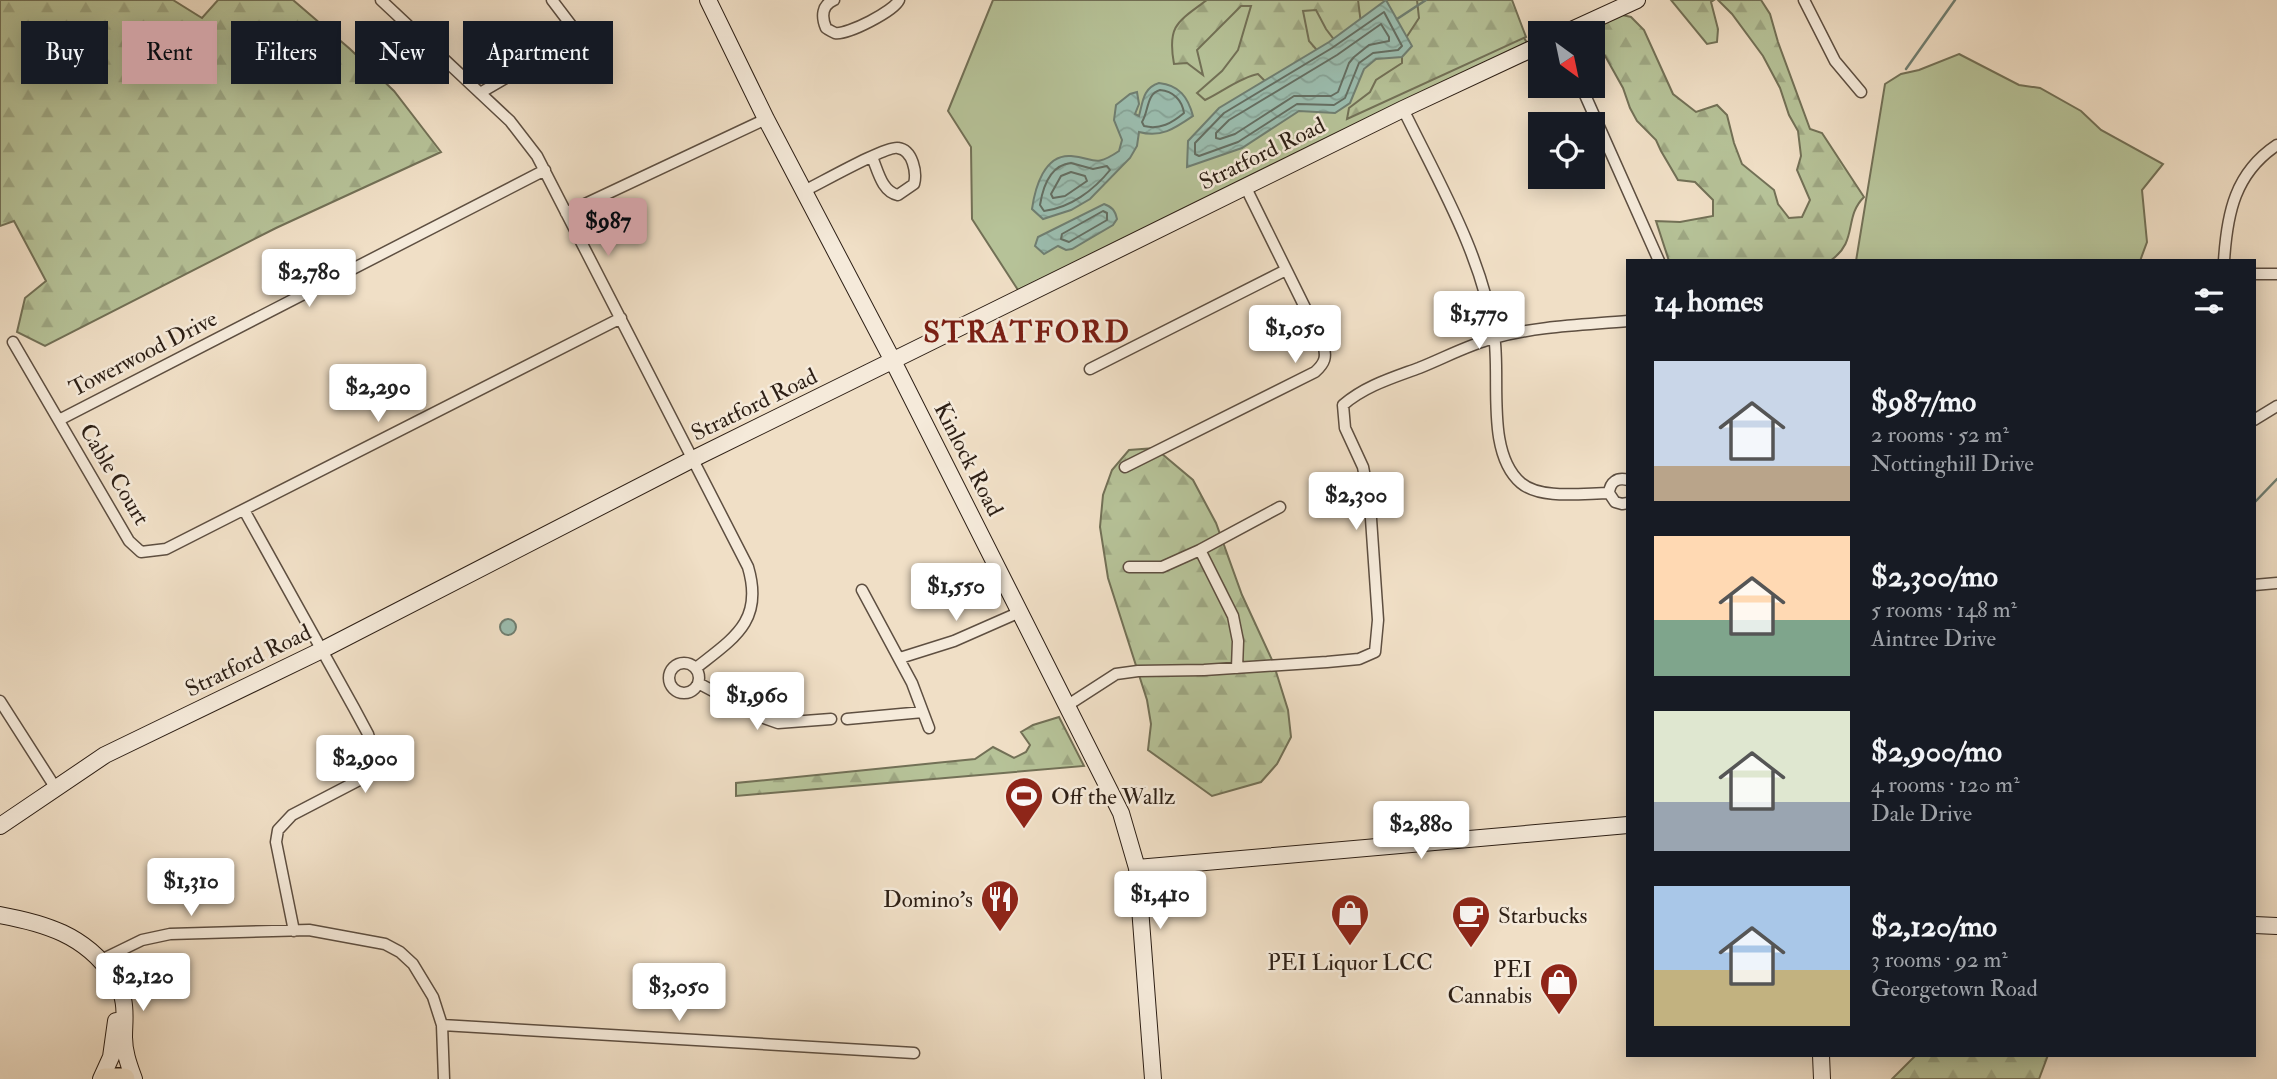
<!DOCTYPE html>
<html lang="en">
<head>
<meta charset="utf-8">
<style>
  :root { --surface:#171b24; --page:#242831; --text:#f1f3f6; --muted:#9ea1a6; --accent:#c59692 }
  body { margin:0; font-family:"IM FELL Double Pica",serif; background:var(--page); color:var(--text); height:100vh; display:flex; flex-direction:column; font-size:26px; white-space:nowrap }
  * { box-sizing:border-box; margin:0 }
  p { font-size:23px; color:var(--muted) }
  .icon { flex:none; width:38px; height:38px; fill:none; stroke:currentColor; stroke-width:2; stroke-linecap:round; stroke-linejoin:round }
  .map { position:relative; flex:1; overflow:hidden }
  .panel { position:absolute; left:1626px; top:259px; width:630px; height:798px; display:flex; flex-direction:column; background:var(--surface); border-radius:0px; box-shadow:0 4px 18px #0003 }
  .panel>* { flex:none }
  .guide { position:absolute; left:21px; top:21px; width:665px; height:63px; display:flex; gap:14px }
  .needle { width:46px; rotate:147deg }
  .fabs { position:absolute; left:1528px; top:21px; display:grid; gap:14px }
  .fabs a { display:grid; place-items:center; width:77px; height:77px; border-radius:0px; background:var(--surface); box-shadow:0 4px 18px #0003; font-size:35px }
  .price { position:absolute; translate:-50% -60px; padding:0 16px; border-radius:7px; background:#fff; color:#222; font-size:23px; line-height:46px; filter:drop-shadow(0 2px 4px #0008) }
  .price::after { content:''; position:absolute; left:50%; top:42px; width:21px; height:16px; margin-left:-10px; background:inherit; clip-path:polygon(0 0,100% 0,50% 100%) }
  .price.selected { background:var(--accent); color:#111 }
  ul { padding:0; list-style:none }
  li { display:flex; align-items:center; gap:21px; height:175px; padding:0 28px }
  li span { display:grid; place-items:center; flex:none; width:196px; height:140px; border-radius:0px; color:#555 }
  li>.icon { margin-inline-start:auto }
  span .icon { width:84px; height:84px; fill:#fffc; stroke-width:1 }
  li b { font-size:30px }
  h2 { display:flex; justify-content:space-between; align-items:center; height:84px; padding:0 28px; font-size:30px }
  .chip { padding:0 24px; border-radius:0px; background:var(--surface); box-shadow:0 4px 18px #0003; font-size:24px; line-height:63px }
  .chip.selected { background:var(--accent); color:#111 }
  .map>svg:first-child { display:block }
  .grass { fill:#b6c298; stroke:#727056; stroke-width:2 }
  .forest { fill:url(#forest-firs); stroke:#727056; stroke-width:2 }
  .water { fill:url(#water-waves); stroke:#6f7e71; stroke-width:2 }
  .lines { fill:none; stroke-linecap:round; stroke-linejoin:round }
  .shore { stroke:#646e62; stroke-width:2 }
  .stream { stroke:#6f7e71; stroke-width:2.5 }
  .street-casing { stroke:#5e4f41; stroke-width:13 }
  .secondary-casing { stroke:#2d1f15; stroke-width:18 }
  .highway-casing { stroke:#2d1f15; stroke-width:24 }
  .street { stroke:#f5eada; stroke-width:10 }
  .secondary { stroke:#f5eada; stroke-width:16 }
  .highway { stroke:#f0dfc6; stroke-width:21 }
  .labels { text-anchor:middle; stroke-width:5; stroke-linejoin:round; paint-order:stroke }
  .street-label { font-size:23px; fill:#2d1f15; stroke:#f5eada }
  .poi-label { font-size:23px; fill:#2d1f15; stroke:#f5eada; text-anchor:start }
  .district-label { font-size:30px; font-weight:bold; letter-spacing:2px; fill:#7a1f14; stroke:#f5eada }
</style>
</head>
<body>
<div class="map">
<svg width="2277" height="1079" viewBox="0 0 2277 1079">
  <defs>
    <pattern id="forest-firs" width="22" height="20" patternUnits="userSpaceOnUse" patternTransform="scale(1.75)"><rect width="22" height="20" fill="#b6c298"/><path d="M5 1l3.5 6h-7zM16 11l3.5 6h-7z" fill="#9da682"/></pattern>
    <pattern id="water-waves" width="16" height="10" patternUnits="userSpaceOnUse" patternTransform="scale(1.75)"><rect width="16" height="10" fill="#9bbdaf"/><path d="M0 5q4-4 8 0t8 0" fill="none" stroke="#86a296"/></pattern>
  </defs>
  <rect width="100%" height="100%" fill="#f0dfc6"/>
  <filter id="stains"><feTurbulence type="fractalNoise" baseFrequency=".00286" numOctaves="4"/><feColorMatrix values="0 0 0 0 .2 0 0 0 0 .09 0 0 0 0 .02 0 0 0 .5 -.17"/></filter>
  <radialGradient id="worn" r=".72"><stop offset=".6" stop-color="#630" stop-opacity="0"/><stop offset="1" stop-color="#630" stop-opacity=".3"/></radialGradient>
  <path class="grass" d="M993 0H1500L1531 49 1018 290 972 219 971 147 948 111Z
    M1959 54 2019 85 2040 88 2081 111 2101 130 2163 164 2142 190 2147 242 2140 261H1856L1885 84 1901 74 1919 70Z"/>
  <path class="forest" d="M0 0H173L202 18 218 0H293L350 49 394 91 441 152 276 228 45 346 17 332 25 298 46 281 14 221 0 226Z
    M1207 0H1358L1361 24 1342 50 1326 29 1316 10 1303 11 1309 41 1323 57 1275 91 1258 74C1241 77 1222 92 1205 100L1197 93 1222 71 1238 50 1251 6H1241L1197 50 1203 75 1187 63 1174 64C1167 26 1177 22 1207 0Z
    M1417 0H1512L1526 37 1347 119 1349 108 1370 92 1376 80 1402 63V44L1419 18Z
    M1671 0H1714L1711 2 1718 29 1717 42 1707 44Z
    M1718 0H1761L1770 14 1778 42 1810 129 1822 133 1864 197C1843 218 1859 241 1830 261H1669L1656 221 1680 222 1713 216V200L1695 182 1678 180 1661 151 1656 140 1637 121 1630 108 1623 88 1604 54 1601 20 1618 14 1631 17 1644 30 1673 94 1696 112 1717 105 1727 115 1734 143 1742 164 1774 190 1778 204 1789 218 1802 217 1810 200 1797 170 1801 156 1798 131 1789 115 1780 88 1763 56 1732 14Z
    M1155 448 1193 480 1216 523 1242 595 1273 662 1288 710 1291 737 1277 764 1261 782 1212 796 1148 750 1151 724 1147 700 1108 578 1100 527 1103 495 1112 470 1129 450Z
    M1059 717 1084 766 736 796V783L975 759 993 747 1014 758 1026 752 1030 745 1021 732 1033 725Z
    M1916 1055H2048L2039 1079H1892Z"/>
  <path class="water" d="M1386 0 1412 46 1402 57 1376 59 1364 69 1350 103 1335 113 1299 111 1242 148 1187 167 1188 141 1219 108 1329 42Z
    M1159 83C1179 85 1188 97 1193 116 1174 129 1161 138 1139 132L1137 146 1130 158 1090 199 1071 210 1043 219 1032 209C1035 188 1044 154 1071 156 1095 158 1094 168 1119 151L1122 140 1114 120 1116 105 1130 94 1137 92 1139 104 1135 114 1139 116C1143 101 1143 88 1159 83Z
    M1104 204C1112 207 1115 210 1117 219L1113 225 1072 249 1066 250 1058 246 1044 254 1035 246 1038 237Z
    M500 627a8 8 0 1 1 16 0a8 8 0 1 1-16 0Z"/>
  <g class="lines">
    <path class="shore" d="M1384 12 1402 46 1398 50 1373 53 1359 63 1345 98 1334 105 1297 104 1238 142 1199 156 1195 154V143L1224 113 1332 48Z
      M1381 24 1389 37V41L1369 45 1354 57 1349 63 1338 92 1331 96H1294L1235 134 1220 139 1216 138V133L1229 120 1337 55Z
      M1160 90C1173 91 1182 100 1184 113 1172 123 1160 130 1144 126L1142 122C1149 111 1146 94 1160 90Z
      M1071 163 1093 169 1107 166 1110 170C1094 190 1070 208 1044 211L1040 205C1043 186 1051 165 1071 163Z
      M1071 172 1085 176 1087 181 1065 196 1053 198 1051 194 1061 176Z
      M1103 211 1107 213V220L1069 242 1061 239 1062 234Z"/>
    <path class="stream" d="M1397 19 1426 0
      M1906 69 1955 0
      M2254 503 2277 479"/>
    <defs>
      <path id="street" d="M381 0 510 121 537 156 748 567C764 621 734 638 696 668
        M834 0C822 5 821 16 826 28 827 29 833 32 835 33 848 35 894 11 899 0
        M1804 0 1835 61 1861 92
        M1581 86 1659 261
        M480 93 569 41 573 35 571 25 552 0
        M1403 109C1438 181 1482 255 1494 335 1501 377 1485 452 1521 483 1541 500 1584 493 1609 493
        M804 191C819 184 887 145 898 148 913 150 917 173 914 184L898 195C882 192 878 171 872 157
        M566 213 766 119
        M2224 261C2227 213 2235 173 2277 145
        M2254 274H2277
        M13 342 129 541 141 552 166 549 621 318
        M1090 369 1286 270
        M59 420 545 170
        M2254 420 2277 406
        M1125 467 1315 372C1325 363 1327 357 1323 344L1245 186
        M1628 480C1617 477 1610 482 1609 493L1615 502 1622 504 1628 503
        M244 510 354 708 368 734 376 761 371 772 365 777 292 815 278 830 276 842 294 931
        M1200 550 1233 616 1238 641 1237 668
        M1129 567H1162L1200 550 1280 507
        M2254 585 2277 583
        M862 590 912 683 929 728
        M900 658 954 641 1020 612
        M669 678a15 15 0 1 1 30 0a15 15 0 1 1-30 0Z
        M698 683 764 718 778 723 831 719
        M0 701 55 787
        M1068 705 1116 674 1138 671 1204 670 1327 662 1359 659 1375 652 1378 620 1370 504 1363 467 1345 428 1343 405C1365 386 1392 378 1419 368 1444 358 1468 345 1494 338 1537 326 1583 325 1628 321
        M847 719 923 712
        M101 960 142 940 170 934 309 930 385 944 400 952 413 964 433 997 442 1025 444 1079
        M442 1025 914 1053"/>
      <path id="secondary" d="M708 0 766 119 893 361 1121 813 1137 868 1153 1079
        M1565 33 1637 0
        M0 826 105 755 322 650 693 459 1403 109 1540 45
        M1137 868 1628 825
        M0 915C44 923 85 935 112 975 117 983 121 989 123 999 126 1012 124 1024 124 1037 124 1052 129 1065 134 1079
        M2254 925 2277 926
        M1821 1055 1822 1079
        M101 1079 111 1057 116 1021"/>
      <path id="highway" d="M105 1079H124"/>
    </defs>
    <use href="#street" class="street-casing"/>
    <use href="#secondary" class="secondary-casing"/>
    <use href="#highway" class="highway-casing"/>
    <use href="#street" class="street"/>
    <use href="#secondary" class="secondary"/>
    <use href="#highway" class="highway"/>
  </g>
  <defs>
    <symbol id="stadium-pin" viewBox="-11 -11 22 30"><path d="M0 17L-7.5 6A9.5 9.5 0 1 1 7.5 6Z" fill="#8f2418" stroke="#f5eada"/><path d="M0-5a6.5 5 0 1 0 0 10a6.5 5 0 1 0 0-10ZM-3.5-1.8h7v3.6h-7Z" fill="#fff"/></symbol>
    <symbol id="restaurant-pin" viewBox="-11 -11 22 30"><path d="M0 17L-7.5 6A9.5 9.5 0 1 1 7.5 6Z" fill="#8f2418" stroke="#f5eada"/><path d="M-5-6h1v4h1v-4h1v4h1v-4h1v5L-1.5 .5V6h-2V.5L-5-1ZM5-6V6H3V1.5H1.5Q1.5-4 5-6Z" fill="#fff"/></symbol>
    <symbol id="shop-pin" viewBox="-11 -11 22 30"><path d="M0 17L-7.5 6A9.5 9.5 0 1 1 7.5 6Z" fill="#8f2418" stroke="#f5eada"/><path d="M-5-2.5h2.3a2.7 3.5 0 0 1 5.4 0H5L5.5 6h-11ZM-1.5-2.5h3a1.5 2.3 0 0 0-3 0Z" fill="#fff"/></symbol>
    <symbol id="cafe-pin" viewBox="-11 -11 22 30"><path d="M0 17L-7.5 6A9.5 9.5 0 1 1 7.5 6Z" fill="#8f2418" stroke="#f5eada"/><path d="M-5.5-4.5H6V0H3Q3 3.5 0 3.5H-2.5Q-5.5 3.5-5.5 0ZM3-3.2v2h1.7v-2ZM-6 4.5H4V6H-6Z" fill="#fff"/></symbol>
  </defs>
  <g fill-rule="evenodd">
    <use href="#stadium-pin" x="1002" y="774" width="44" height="60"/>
    <use href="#restaurant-pin" x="978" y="877" width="44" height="60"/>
    <use href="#shop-pin" x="1328" y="891" width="44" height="60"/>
    <use href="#cafe-pin" x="1449" y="893" width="44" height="60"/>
    <use href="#shop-pin" x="1537" y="960" width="44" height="60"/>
  </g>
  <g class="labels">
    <g class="street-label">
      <text transform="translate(1262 153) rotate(-26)" y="8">Stratford Road</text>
      <text transform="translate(143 353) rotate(-27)" y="8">Towerwood Drive</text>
      <text transform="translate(754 404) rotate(-26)" y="8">Stratford Road</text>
      <text transform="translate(969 459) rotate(63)" y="8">Kinlock Road</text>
      <text transform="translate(115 474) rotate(59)" y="8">Cable Court</text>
      <text transform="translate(248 660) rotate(-26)" y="8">Stratford Road</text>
    </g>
    <g class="poi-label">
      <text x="1051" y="804">Off the Wallz</text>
      <text x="973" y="907" text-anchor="end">Domino's</text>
      <text x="1498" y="923">Starbucks</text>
      <text x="1350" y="970" text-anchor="middle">PEI Liquor LCC</text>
      <text x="1532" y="977" text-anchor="end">PEI<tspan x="1532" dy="26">Cannabis</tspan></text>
    </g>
    <g class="district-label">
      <text x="1027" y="342">STRATFORD</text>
    </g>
  </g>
  <rect width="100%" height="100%" filter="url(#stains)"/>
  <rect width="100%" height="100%" fill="url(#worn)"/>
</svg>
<div class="fabs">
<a><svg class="needle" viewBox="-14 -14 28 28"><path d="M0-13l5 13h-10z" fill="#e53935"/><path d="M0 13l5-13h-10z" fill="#9ea1a6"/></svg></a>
<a><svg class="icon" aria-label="locate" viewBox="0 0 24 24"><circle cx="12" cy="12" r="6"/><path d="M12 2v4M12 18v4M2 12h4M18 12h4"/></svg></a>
</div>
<b class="price selected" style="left:608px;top:258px">$987</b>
<b class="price" style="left:309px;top:309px">$2,780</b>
<b class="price" style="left:1479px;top:351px">$1,770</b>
<b class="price" style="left:1295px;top:365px">$1,050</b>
<b class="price" style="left:378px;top:424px">$2,290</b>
<b class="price" style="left:1356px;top:532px">$2,300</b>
<b class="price" style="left:956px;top:623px">$1,550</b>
<b class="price" style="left:757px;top:732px">$1,960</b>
<b class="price" style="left:365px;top:795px">$2,900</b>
<b class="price" style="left:1421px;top:861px">$2,880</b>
<b class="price" style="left:191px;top:918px">$1,310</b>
<b class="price" style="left:1160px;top:931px">$1,410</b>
<b class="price" style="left:143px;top:1013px">$2,120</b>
<b class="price" style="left:679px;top:1023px">$3,050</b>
<div class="guide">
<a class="chip">Buy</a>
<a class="chip selected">Rent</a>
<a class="chip">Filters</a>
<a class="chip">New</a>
<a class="chip">Apartment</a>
</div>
<section class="panel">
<h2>14 homes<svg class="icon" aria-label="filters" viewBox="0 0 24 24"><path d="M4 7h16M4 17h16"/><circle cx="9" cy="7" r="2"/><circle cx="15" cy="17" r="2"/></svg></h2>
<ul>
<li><span style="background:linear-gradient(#c9d6e8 75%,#b9a48a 0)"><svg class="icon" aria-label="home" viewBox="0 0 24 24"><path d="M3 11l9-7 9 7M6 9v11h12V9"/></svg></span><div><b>$987/mo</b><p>2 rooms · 52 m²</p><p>Nottinghill Drive</p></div></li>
<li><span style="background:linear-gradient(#ffd9b3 60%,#7fa58c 0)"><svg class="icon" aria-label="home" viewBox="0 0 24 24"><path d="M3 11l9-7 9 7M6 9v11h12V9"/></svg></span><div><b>$2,300/mo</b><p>5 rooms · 148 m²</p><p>Aintree Drive</p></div></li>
<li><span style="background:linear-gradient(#dfe7d0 65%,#9aa5b1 0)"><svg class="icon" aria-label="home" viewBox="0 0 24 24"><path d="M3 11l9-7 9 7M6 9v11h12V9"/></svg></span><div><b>$2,900/mo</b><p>4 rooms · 120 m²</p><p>Dale Drive</p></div></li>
<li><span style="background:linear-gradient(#a9c7e8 60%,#c2b280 0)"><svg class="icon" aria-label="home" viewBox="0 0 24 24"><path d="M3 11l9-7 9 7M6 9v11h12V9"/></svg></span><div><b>$2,120/mo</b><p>3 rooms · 92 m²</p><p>Georgetown Road</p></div></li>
</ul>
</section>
</div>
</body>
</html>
